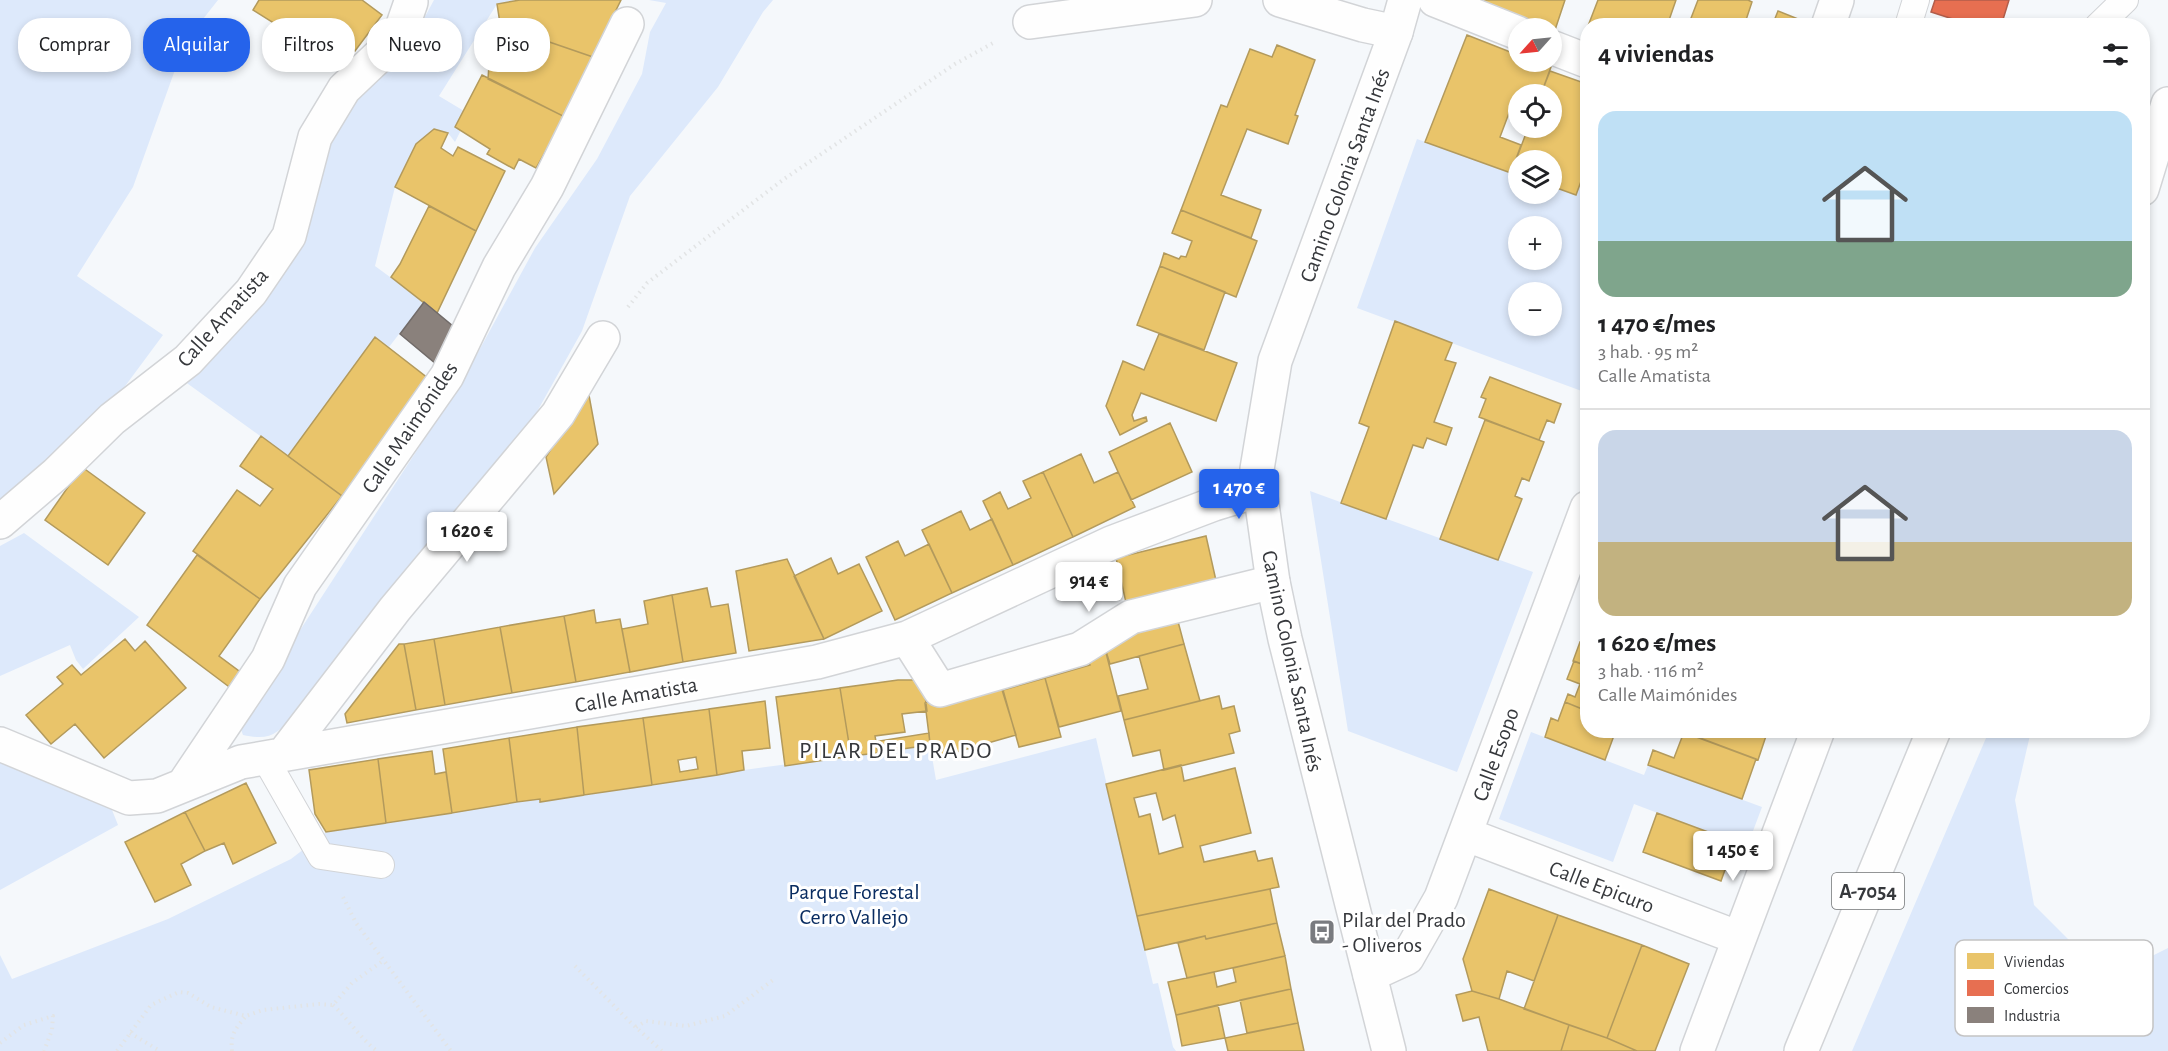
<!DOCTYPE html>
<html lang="es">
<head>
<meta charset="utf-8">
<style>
  :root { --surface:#fff; --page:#f6f6f6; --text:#202124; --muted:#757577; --line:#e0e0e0; --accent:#2563eb }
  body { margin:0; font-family:"Alegreya Sans",sans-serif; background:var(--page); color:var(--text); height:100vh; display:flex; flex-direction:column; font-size:22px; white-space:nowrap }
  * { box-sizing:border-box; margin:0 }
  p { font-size:20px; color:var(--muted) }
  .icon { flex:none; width:33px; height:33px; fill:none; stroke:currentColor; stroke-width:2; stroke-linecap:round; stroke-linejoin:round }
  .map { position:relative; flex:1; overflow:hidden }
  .sheet { position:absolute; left:1580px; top:18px; width:570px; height:720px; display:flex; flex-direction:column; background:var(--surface); border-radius:24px; box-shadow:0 3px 9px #0003 }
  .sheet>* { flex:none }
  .top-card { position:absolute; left:18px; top:18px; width:570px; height:54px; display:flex; gap:12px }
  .needle { width:39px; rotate:243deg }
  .controls { position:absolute; left:1508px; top:18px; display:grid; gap:12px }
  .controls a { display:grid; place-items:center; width:54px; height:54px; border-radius:50%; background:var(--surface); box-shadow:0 3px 9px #0003; font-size:30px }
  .price { position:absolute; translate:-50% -51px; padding:0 14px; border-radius:6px; background:#fff; color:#222; font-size:20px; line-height:39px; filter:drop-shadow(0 2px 3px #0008) }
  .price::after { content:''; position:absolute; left:50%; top:36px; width:18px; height:14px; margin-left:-9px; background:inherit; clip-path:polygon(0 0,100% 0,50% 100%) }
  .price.selected { background:var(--accent); color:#fff }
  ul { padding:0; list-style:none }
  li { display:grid; align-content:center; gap:12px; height:318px; padding:0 18px }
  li+li { border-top:2px solid var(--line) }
  li span { display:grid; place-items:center; height:186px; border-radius:18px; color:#555 }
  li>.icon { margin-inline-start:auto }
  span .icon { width:108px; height:108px; fill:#fffc; stroke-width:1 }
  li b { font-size:26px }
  h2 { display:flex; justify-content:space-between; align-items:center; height:72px; padding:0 18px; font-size:26px }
  .tag { padding:0 21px; border-radius:24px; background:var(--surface); box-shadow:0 3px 9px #0003; font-size:21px; line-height:54px }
  .tag.selected { background:var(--accent); color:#fff }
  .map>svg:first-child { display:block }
  .green { fill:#dde9fb; fill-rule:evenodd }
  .homes { fill:#e9c46a; stroke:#b39a5c; stroke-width:1.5; fill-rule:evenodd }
  .shops { fill:#e76f51; stroke:#b25e4b; stroke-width:1.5 }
  .industry { fill:#8a817c; stroke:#716b69; stroke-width:1.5 }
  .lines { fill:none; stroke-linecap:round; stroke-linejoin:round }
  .service-casing { stroke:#d2d4d7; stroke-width:28 }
  .minor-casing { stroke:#d2d4d7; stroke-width:36 }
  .tertiary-casing { stroke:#d2d4d7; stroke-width:36 }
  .primary-casing { stroke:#d2d4d7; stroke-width:36 }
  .path { stroke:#e2e4e5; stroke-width:4; stroke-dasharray:1.5 4.5; stroke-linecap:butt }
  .service { stroke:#fefefe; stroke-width:26 }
  .minor { stroke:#fefefe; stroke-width:33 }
  .tertiary { stroke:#fefefe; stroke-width:33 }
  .primary { stroke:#fefefe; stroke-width:33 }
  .labels { text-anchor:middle; stroke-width:6; stroke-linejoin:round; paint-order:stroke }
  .shield { fill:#fff; stroke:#727476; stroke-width:1.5 }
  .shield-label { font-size:21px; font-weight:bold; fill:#36383c }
  .street-label { font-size:22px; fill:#36383c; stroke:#fff }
  .park-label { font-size:22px; fill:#092c61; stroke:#fff }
  .poi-label { font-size:22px; fill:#36383c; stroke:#fff; text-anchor:start }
  .neighbourhood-label { font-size:24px; letter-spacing:1.5px; fill:#36383c; stroke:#fff }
  .key { fill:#fff; stroke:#c3c3c4; stroke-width:1.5 }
  .key-label { font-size:16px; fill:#36383c }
</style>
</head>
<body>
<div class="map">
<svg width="2168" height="1051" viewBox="0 0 2168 1051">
  <rect width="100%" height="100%" fill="#f5f8fb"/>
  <path class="green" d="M0 0H218L185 42 133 187 77 276 163 335 120 393 24 485 0 501Z
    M434 0H520L497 4 439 96 464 111 455 126 461 130 455 142 448 133 434 129 416 144 395 187 375 266 424 302 389 347 375 337 288 456 184 381 257 306 335 118 414 37Z
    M649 0H773L763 12 718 87 630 196 582 331 524 435 295 715C276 734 271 741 243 735L239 724 464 378 535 248 597 159 642 74 650 32 666 3Z
    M1417 139 1518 175V194H1551V186L1576 195 1587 165V393L1357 308ZM1518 226H1551V260H1518ZM1518 292H1551V326H1518Z
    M1310 491 1533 572 1457 772 1348 731Z
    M24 533 139 617 83 669 76 660 70 645 0 676V546Z
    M1989 731H2031L2015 800 2034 905 2082 953 2152 956 2168 948V1051H1852Z
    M1531 732 1644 775 1648 765 1762 807 1747 847 1634 804 1613 862 1499 819Z
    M1096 738 1153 984 1158 983 1173 1047 1176 1051H0V955L12 979 168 919 291 859 326 832 517 802 540 799 541 802 744 770 930 745 936 780Z
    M0 760 110 805 118 825 0 890Z"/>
  <path class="homes" d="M259 0H362L382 15 355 51 326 32 315 49 253 10Z
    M520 0H621L593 57 529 35 502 36 497 4Z
    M1479 0H1565L1554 33 1551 32V28H1543L1507 15Z
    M1598 0H1676L1667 26H1588Z
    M1698 0H1748L1752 2 1744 26H1688Z
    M1778 11 1798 19 1796 26H1772Z
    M529 35 593 57 569 119 488 79 491 37Z
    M1467 35 1518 55V62H1536L1551 67 1541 94H1518V117L1509 113 1500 137 1521 145 1511 173 1425 142Z
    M1277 45 1315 60 1295 115 1298 116 1288 144 1247 129 1221 195 1261 210 1251 238 1181 210 1221 105 1227 107 1250 49 1272 57Z
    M1550 71 1587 84V165L1576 195 1551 186V160H1518V175L1511 173 1528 128H1551V94H1541Z
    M482 75 565 117 536 168 519 159 514 169 487 154 490 149 455 127Z
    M434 129 448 133 441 148 453 156 458 147 505 171 476 231 395 187 416 144Z
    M429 206 476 231 437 313 391 277 400 264Z
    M1181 210 1257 241 1236 297 1160 266 1164 253 1179 259 1181 256 1186 257 1192 241 1172 233Z
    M1160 266 1225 292 1204 350 1137 325Z
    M1395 321 1452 343 1445 360 1456 363 1434 422 1452 428 1446 445 1427 438 1423 448 1413 445 1386 519 1341 503 1369 427 1359 423Z
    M1159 334 1237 363 1216 421 1141 393 1132 415 1134 421 1146 417 1147 421 1120 435 1106 406 1123 361 1144 370Z
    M375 337 429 379 342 496 288 456Z
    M1490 377 1561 404 1554 423 1547 420 1539 440 1479 417 1486 399 1481 397Z
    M588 390 598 444 554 494 546 457Z
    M1485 420 1544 442 1529 481 1522 478 1515 496 1522 499 1498 560 1440 539Z
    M1170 423 1192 472 1131 500 1109 452Z
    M261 436 342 496 260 599 193 551 237 490 260 506 273 489 240 466Z
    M1081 454 1094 483 1118 472 1135 507 1073 537 1043 472Z
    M82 467 145 513 108 565 45 520Z
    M1043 472 1073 537 1013 565 983 501 1000 492 1008 509 1031 498 1023 481Z
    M961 511 970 530 992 519 1013 565 952 593 922 530Z
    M1206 536 1217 585 1127 607 1116 558Z
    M898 541 905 556 929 544 952 593 895 620 866 557Z
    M197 555 260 599 219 656 243 674 232 689 147 625Z
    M831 558 838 574 859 564 882 611 824 639 794 576Z
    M787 559 824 639 749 651 736 571Z
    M707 588 711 607 728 604 736 653 683 662 672 595Z
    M672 595 683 662 630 672 622 629 648 624 644 601Z
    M594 610 596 623 620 619 630 672 576 682 564 616Z
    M1176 614 1184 644 1110 664 1104 645Z
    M564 616 576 682 512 693 500 627Z
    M500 627 512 693 445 705 434 639Z
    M125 639 135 651 145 641 186 688 104 758 75 724 51 744 26 715 63 684 57 677 72 665 81 675Z
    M434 639 445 705 416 710 404 644Z
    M1580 642 1586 644 1587 643V666L1573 661Z
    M399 644H404L416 710 347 723 345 714Z
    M1184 644 1200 701 1124 720 1118 696 1148 689 1139 656Z
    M1104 645 1121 711 1059 727 1045 678 1090 665 1086 653Z
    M1574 661 1587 666V711L1565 702 1568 694 1575 697 1580 684 1567 679Z
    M1045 678 1061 737 1019 747 1003 690Z
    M898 680H923L927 711 902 714 905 732 875 736 878 753 851 756 840 688Z
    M999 680 1016 735 932 759 925 703Z
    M840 688 851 756 785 766 776 697Z
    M1219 696 1222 709 1234 706 1240 731 1229 734 1234 753 1164 770 1160 750 1133 756 1124 720Z
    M765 701 770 748 742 751 744 770 717 775 709 709Z
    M1565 702 1587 711V730H1616L1605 760 1545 737 1551 718 1558 721Z
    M709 709 717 775 652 785 643 718ZM696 757 698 769 680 772 678 760Z
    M643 718 652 785 584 795 577 727Z
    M577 727 584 795 540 802V799L517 802 509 738Z
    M1693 730H1768L1758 760 1691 735Z
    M1684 732 1756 759 1742 799 1648 765 1653 750 1674 758Z
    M929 733 930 745 881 752 879 741Z
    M509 738 517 802 452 813 443 749Z
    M432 751 435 774 446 772 452 813 386 823 378 759Z
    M378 759 386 823 326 832 315 814 309 770Z
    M1181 765 1184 781 1235 768 1251 833 1200 846 1204 862 1255 851 1258 861 1272 858 1279 887 1137 916 1106 784ZM1156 793 1163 820 1175 815 1183 847 1159 854 1150 814 1139 817 1134 798Z
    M246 783 276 843 233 864 224 843 205 851 185 812Z
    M185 812 205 851 181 864 191 885 155 902 125 842Z
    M1657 813 1735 842 1721 881 1643 852Z
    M1270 889 1277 923 1206 939 1205 936 1145 950 1137 916Z
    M1489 889 1558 915 1534 981 1507 971 1499 999 1472 991 1463 959Z
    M1558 915 1642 945 1607 1038 1524 1009Z
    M1277 923 1285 956 1187 978 1178 943 1205 936 1206 939Z
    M1642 945 1689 964 1655 1051H1637L1607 1038Z
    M1285 956 1291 989 1176 1015 1168 982 1214 972 1217 987 1236 982 1233 968Z
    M1291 989 1298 1023 1247 1033 1240 1000Z
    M1472 991 1499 999 1569 1025 1561 1051H1488L1479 1017 1463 1021 1456 995Z
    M1218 1005 1225 1038 1182 1046 1176 1015Z
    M1298 1023 1304 1051H1228L1225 1038Z
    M1569 1025 1607 1038 1637 1051H1561Z"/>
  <path class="shops" d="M1935 0H2009L2001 26H1957L1959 21 1931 12Z"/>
  <path class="industry" d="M424 302 454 327 435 363 400 334Z"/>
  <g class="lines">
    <defs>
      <path id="service" d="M1908 26 1916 0
        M2098 26 2125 0
        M265 758 321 856 381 865"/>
      <path id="minor" d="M1280 0 1363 25 1396 32
        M1435 0 1518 33
        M1030 22 1195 0
        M1828 26 1837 0
        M1551 47 1587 61
        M0 522 56 474 112 419 188 360 251 292 289 236 315 137 344 89 384 51 402 28 411 2
        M907 638 940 690 1080 649 1131 617 1273 582
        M0 744 129 798 157 796 241 762 817 662 907 638 1111 543 1214 504 1260 490
        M283 755 395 609 558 414 603 338
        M184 784 268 659 300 586 447 376 499 267 547 187 627 24
        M1465 834 1739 938
        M1370 975 1407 958 1441 898 1587 508
        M1697 1051 1818 730"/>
      <path id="tertiary" d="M1389 1051 1285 639 1273 582 1257 469 1275 361 1396 32 1405 0"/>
      <path id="primary" d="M2142 189 2168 104
        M1801 1051 1934 730"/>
    </defs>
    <use href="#service" class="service-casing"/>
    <use href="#minor" class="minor-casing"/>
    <use href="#tertiary" class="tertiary-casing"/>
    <use href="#primary" class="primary-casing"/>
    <path class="path" d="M628 307 647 283 784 179 955 64 995 42
      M343 897 356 923 451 1051
      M575 966 629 1021 662 1051
      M333 1005C349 1020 360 1038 377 1051
      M636 1027 646 1021 686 1026 725 1016 773 980
      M130 1033 160 1051
      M0 1043 24 1025 53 1016 52 1030 44 1051
      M117 1051 151 1005 179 992 188 993 211 1007 246 1016 263 1010 319 1004 333 1005 352 983 384 960
      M232 1051C230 1034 236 1028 246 1016"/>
    <use href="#service" class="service"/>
    <use href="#minor" class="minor"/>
    <use href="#tertiary" class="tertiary"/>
    <use href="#primary" class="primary"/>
  </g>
  <defs>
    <symbol id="bus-square" viewBox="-11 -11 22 22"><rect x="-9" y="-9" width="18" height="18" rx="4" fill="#797b7f" stroke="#fff"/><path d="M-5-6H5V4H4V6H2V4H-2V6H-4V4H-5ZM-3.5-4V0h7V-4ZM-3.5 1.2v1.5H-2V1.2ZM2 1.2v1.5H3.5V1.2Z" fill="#fff"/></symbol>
  </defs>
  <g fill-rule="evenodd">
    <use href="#bus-square" x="1307" y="917" width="30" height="30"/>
  </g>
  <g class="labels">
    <rect class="shield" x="1832" y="873" width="72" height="36" rx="4.5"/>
    <g class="shield-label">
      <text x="1868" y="898">A-7054</text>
    </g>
    <g class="street-label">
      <text transform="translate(1344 175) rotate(-70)" y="8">Camino Colonia Santa Inés</text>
      <text transform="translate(222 317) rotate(-48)" y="8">Calle Amatista</text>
      <text transform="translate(409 427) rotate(-56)" y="8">Calle Maimónides</text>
      <text transform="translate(1293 661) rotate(78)" y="8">Camino Colonia Santa Inés</text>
      <text transform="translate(636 694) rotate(-10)" y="8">Calle Amatista</text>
      <text transform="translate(1495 754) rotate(-70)" y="8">Calle Esopo</text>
      <text transform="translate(1602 886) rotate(21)" y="8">Calle Epicuro</text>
    </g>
    <g class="park-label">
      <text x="854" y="899">Parque Forestal<tspan x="854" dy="25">Cerro Vallejo</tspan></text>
    </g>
    <g class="poi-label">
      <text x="1342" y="927">Pilar del Prado<tspan x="1342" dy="25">- Oliveros</tspan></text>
    </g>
    <g class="neighbourhood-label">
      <text x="896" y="758">PILAR DEL PRADO</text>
    </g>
  </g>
  <rect x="1955" y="940" width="198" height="96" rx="9" class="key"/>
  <rect x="1967" y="953" width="27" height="16" fill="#e9c46a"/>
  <rect x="1967" y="980" width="27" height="16" fill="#e76f51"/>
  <rect x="1967" y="1007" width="27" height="16" fill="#8a817c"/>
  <g class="key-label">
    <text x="2004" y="967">Viviendas</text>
    <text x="2004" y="994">Comercios</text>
    <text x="2004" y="1021">Industria</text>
  </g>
</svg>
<div class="controls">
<a><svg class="needle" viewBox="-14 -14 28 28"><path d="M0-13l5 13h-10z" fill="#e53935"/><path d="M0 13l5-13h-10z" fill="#757577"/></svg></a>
<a><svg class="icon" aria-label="locate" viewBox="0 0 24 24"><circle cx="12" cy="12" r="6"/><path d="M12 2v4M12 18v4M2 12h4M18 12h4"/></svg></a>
<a><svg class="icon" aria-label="layers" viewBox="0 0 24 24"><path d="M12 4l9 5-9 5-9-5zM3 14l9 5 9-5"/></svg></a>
<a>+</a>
<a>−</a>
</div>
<b class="price selected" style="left:1239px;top:520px">1 470 €</b>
<b class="price" style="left:467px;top:563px">1 620 €</b>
<b class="price" style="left:1089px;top:613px">914 €</b>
<b class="price" style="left:1733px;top:882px">1 450 €</b>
<div class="top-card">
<a class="tag">Comprar</a>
<a class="tag selected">Alquilar</a>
<a class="tag">Filtros</a>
<a class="tag">Nuevo</a>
<a class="tag">Piso</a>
</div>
<section class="sheet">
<h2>4 viviendas<svg class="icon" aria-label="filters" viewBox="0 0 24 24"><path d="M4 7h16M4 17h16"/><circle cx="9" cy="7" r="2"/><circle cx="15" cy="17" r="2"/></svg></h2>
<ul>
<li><span style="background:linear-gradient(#bfe0f5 70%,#7fa58c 0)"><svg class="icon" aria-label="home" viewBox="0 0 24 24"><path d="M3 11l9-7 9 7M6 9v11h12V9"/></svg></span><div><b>1 470 €/mes</b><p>3 hab. · 95 m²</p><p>Calle Amatista</p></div></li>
<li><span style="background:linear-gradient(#c9d6e8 60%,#c2b280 0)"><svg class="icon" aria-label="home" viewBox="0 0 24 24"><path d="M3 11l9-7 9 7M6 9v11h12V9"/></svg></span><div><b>1 620 €/mes</b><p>3 hab. · 116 m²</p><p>Calle Maimónides</p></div></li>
</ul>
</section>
</div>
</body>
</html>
